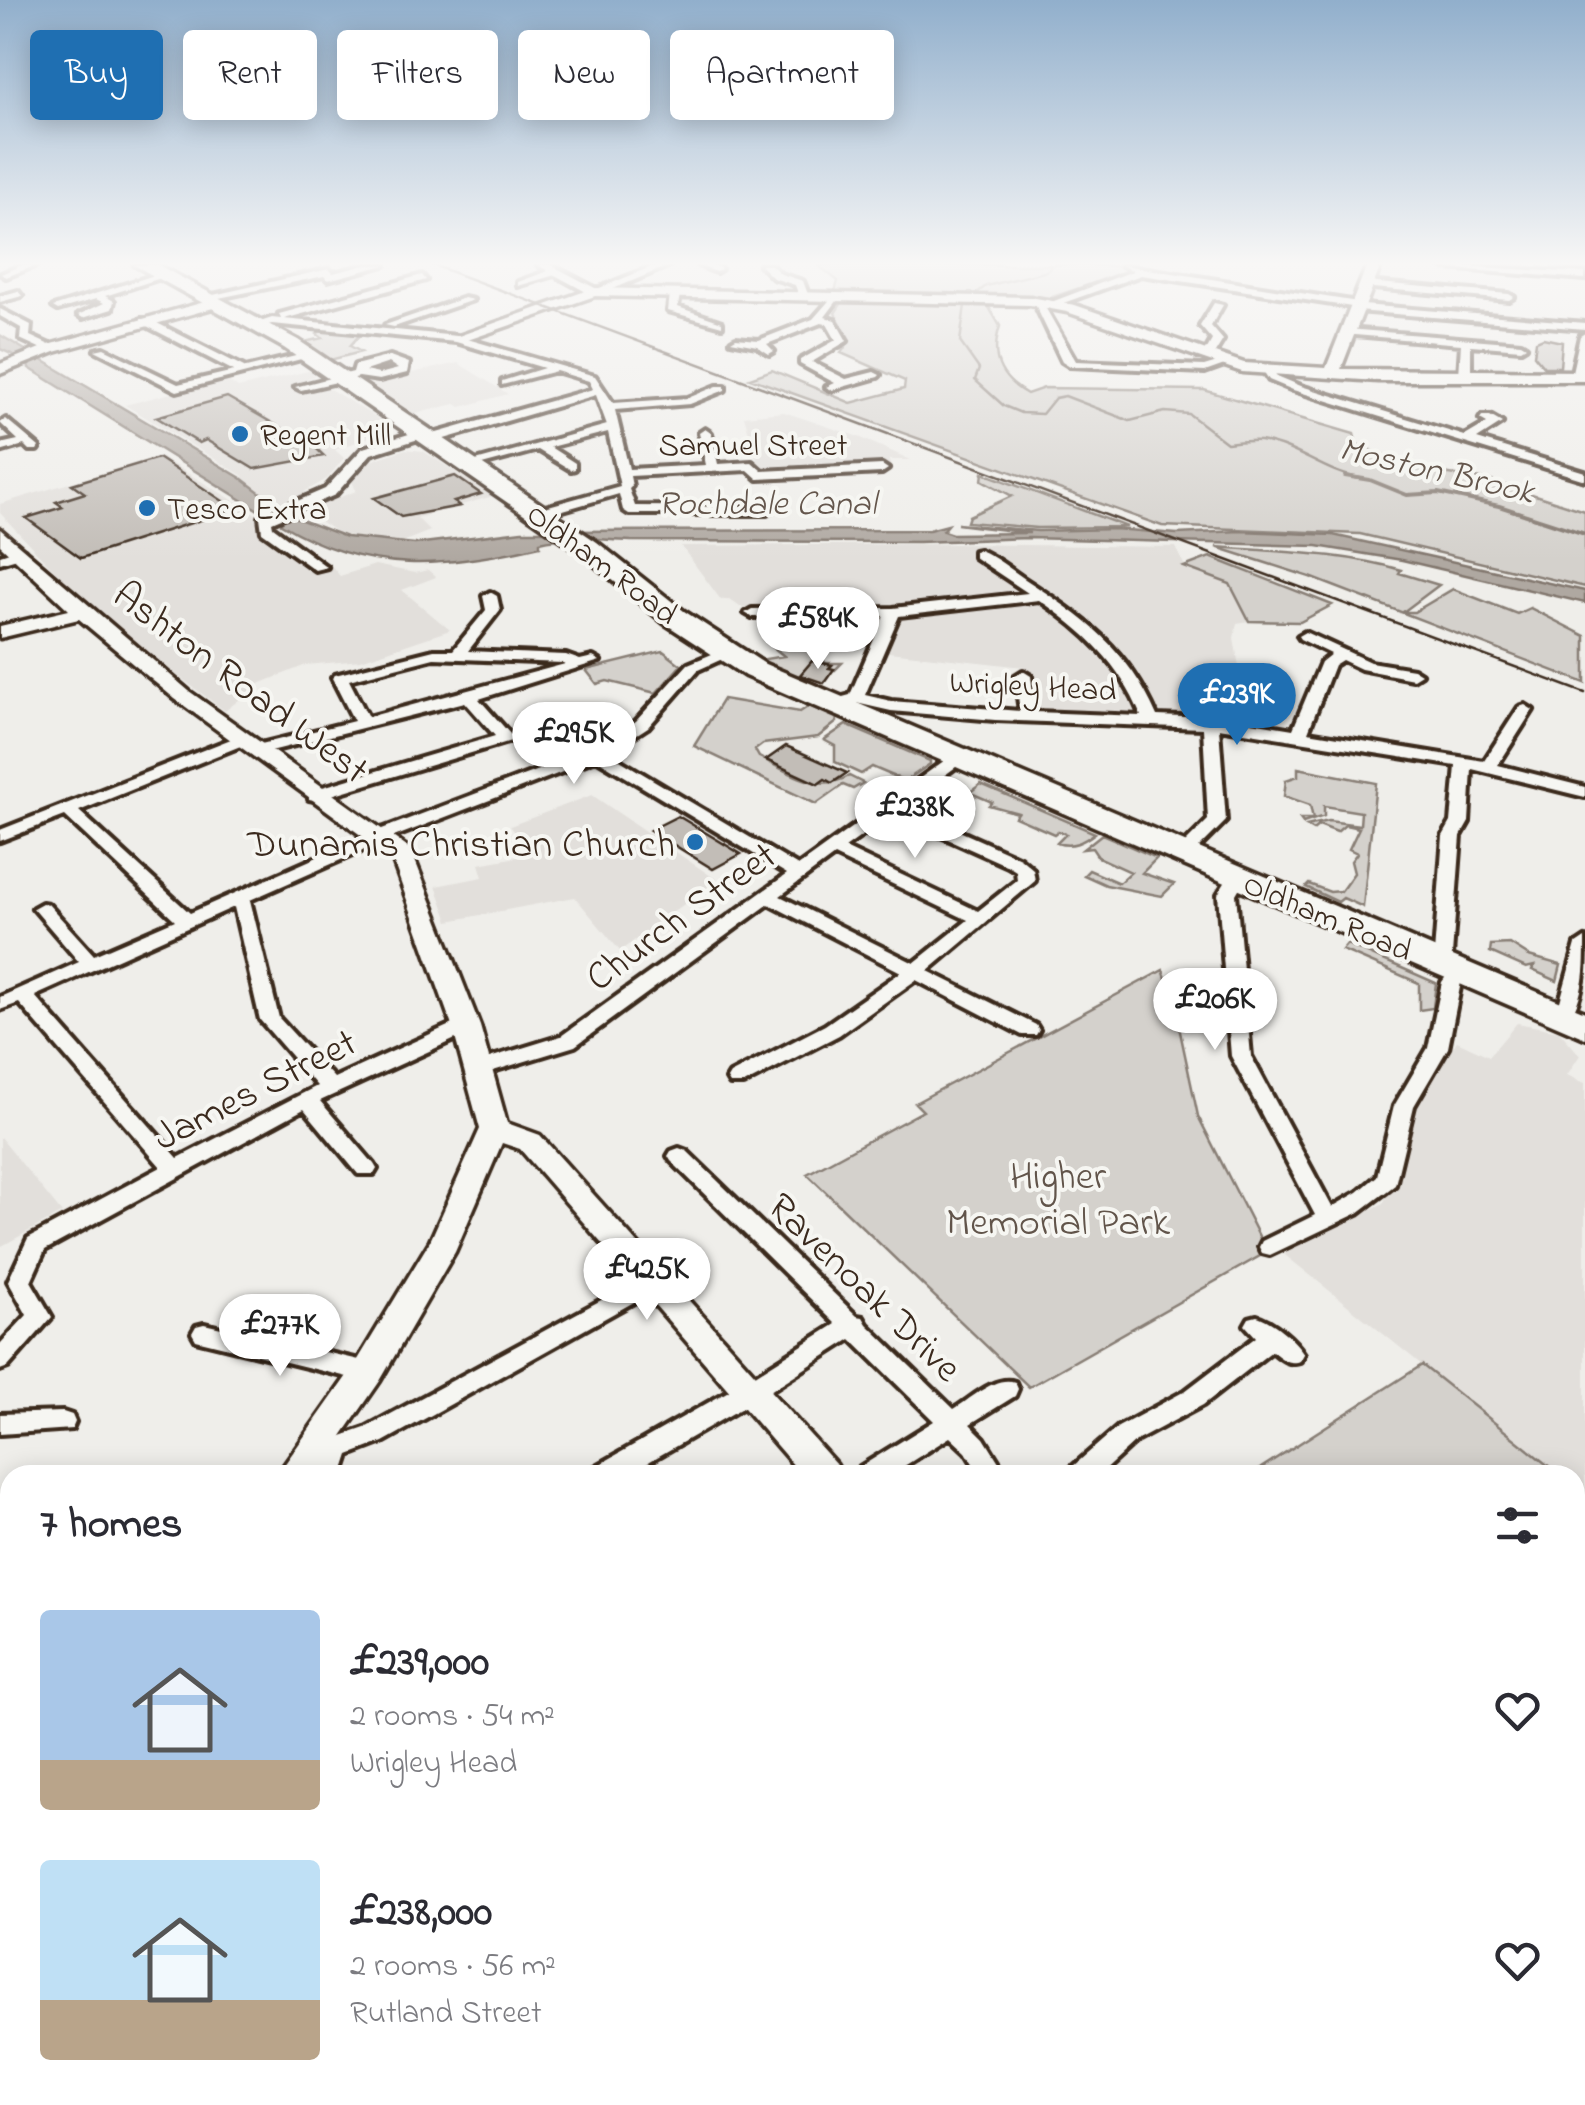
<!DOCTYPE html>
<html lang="en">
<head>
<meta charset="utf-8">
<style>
  :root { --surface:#fff; --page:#f2f2f3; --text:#2b2b33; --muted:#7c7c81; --accent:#1f6fb2 }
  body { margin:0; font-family:"Indie Flower",sans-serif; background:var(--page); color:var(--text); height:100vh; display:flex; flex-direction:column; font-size:38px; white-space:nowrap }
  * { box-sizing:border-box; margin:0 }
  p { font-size:32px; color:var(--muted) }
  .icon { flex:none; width:55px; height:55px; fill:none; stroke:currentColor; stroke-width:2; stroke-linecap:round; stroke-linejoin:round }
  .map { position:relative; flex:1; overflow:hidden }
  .drawer { position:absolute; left:0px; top:1465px; width:1585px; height:640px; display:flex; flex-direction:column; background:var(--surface); border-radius:30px 30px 0 0; box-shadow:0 5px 25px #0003 }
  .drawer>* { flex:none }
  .hud { position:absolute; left:30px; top:30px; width:1000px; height:90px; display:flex; gap:20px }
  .price { position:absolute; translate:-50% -85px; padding:0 22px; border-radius:35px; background:#fff; color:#222; font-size:32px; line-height:65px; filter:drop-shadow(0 2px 5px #0008) }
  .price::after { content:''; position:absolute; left:50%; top:60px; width:30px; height:22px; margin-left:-15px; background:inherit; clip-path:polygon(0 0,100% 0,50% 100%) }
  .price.on { background:var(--accent); color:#fff }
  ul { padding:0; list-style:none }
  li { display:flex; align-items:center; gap:30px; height:250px; padding:0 40px }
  li span { display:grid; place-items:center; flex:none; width:280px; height:200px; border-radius:10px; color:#555 }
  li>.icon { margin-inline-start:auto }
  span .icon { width:120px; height:120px; fill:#fffc; stroke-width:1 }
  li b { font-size:42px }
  h2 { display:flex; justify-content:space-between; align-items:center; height:120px; padding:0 40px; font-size:42px }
  .tag { padding:0 35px; border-radius:10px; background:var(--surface); box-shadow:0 5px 25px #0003; font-size:35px; line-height:90px }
  .tag.on { background:var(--accent); color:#fff }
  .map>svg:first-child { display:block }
  .built { fill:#e2dfdb }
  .green { fill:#d4d1cc; stroke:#887e75; stroke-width:2.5 }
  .water { fill:#afa8a1; stroke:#81766d; stroke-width:2.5 }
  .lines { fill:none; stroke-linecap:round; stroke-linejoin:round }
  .stream-far1 { stroke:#81766d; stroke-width:2.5 }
  .stream { stroke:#81766d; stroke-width:4 }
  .building { fill:#c2bdb7; stroke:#3b2a1e; stroke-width:2.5 }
  .street-casing { stroke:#3b2a1e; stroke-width:8 }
  .secondary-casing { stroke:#3b2a1e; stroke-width:7 }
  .highway-casing { stroke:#3b2a1e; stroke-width:7 }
  .street { fill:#f6f6f2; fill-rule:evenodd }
  .secondary { fill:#f6f6f2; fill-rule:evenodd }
  .highway { fill:#f6f6f2; fill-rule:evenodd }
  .tram { stroke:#3b2a1e; stroke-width:2.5 }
  .poi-dot { fill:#1f6fb2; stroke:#f6f6f2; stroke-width:4 }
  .labels { text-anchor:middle; stroke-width:8; stroke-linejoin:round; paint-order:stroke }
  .far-poi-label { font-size:32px; fill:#3b2a1e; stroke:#f6f6f2; text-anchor:start }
  .far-street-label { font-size:32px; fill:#3b2a1e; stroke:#f6f6f2 }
  .far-water-label { font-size:35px; font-style:italic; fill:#64564c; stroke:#f6f6f2 }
  .street-label { font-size:40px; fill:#3b2a1e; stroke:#f6f6f2 }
  .poi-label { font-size:40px; fill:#3b2a1e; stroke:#f6f6f2; text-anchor:end }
  .park-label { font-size:40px; fill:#61544a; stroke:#f6f6f2 }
</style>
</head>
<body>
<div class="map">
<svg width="1585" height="2105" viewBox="0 0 1585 2105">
  <rect width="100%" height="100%" fill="#efeeea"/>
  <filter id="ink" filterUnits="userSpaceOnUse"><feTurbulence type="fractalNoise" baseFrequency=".01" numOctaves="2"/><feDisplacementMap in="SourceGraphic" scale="20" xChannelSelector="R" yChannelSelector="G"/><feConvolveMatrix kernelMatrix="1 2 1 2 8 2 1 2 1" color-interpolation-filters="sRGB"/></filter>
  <g filter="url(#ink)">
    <path class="built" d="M458 363 508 394 461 407 455 404 410 415 358 379H384Z
      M312 370 314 376 294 384 305 392 328 388 384 422 388 430 335 450 344 458 327 479 304 492 306 499 283 507 243 482V476L125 405 225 379 238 388Z
      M784 412 859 437 911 460H890L891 468 761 474 744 416Z
      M405 449 423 451 493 496 417 518 430 531 402 542 341 535 305 511 356 491 352 481 367 462Z
      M159 456 271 523 329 563 340 576 375 565 415 573 428 570 436 577 402 590 450 630 361 660 306 665 259 684 225 711 135 644 48 564 0 513V504Z
      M954 544 1176 547 1185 567 1230 584 1249 621 1237 623 1234 638 1245 701 1207 699V715L1030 712 1024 667 880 651 903 608 740 607 729 599 721 600 681 546Z
      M592 795 717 880 620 951 575 897 449 921 436 886 483 877 479 864 533 854 510 826Z
      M1517 1023 1559 1031 1580 1055 1567 1075 1585 1083V1685L1575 1690V1475H1250L1422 1365 1285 1255 1287 1249 1384 1203 1408 1117 1457 1041 1489 1056Z
      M0 1137 62 1213 0 1247Z"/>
    <path class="green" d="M818 265H1088L1122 267 1128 272 1049 298 834 295 838 281Z
      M843 301 987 304 1000 326C990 357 999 378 1027 394L1044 388 1204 390 1354 434 1357 445 1424 470 1488 480 1585 511V587L1360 534 1162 526 750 378 772 370 851 403 904 389 905 381 841 353 850 340 835 313Z
      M322 329 362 332 350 346 361 352 330 360 304 342 322 338 317 334Z
      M983 473 1127 527 1037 528 967 522 969 516 1012 496 982 480Z
      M1216 547C1277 552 1341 552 1401 570L1399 573 1439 585 1403 612H1414L1453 589 1517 614 1530 608 1585 636V683L1310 577Z
      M1210 557 1332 605 1300 622 1249 621 1230 584 1184 567Z
      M787 637 821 638 812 656 823 658 825 663H842L835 670 812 661 798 678 759 660 784 656 769 644Z
      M663 651 681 665 656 693 607 681 597 684 586 670Z
      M723 699 800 712 809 706 836 718 837 722 818 737 763 744 755 750 759 757C789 772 817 794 849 776L863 783 853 789 843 785 816 804 694 746Z
      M846 725 930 761V764L905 781 872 767 861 774 835 762V746L824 740Z
      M1298 768 1376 783 1363 907 1343 898 1338 902 1306 887 1309 884 1330 892 1341 891 1354 873 1351 861 1357 853 1349 849 1359 828 1345 825 1337 832 1319 825 1313 830 1306 826 1328 821 1360 825 1361 812 1324 806V816L1303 823 1300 819H1313L1310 805 1284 796 1286 780 1298 776Z
      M981 784 1095 833C1083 842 1072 848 1057 843L1066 834 1058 831 1054 834 1015 817 1018 813 989 805 992 802 971 793 964 799 968 801 964 805 973 809 970 811 958 801Z
      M1102 834 1157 858 1142 873 1174 884 1162 896 1106 885 1084 875 1089 870 1119 883 1131 872 1098 857 1092 848 1083 849Z
      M1347 944 1436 983 1433 1008 1419 1010V983L1342 950Z
      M1510 944 1529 956 1561 965 1557 981 1532 970 1534 966 1526 968 1490 952 1491 945Z
      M1163 970 1172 994 1198 1116 1267 1252 1029 1387 807 1174 923 1111 915 1103Z
      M1422 1365 1560 1475H1250Z
      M1575 1488 1585 1499V1685L1575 1690Z"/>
    <path class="water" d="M0 335 241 478 291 516 346 537 415 544 522 531 929 530 948 525 943 531 952 534 1030 533 957 524 1038 531 1115 529 1177 534 1240 531 1333 535 1585 591V603L1402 560 1317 546 1029 538 919 542 631 541C600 540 571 535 540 542V546C447 568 367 576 281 524L282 519 260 511 29 368 27 361 0 349Z"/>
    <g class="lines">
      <path class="stream-far1" d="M977 293 986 286 1044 272 1051 268 1049 265
        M965 305 960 342 979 369 975 380 1004 406 1021 413 1042 414 1055 398 1065 396 1130 421 1165 412 1189 414 1227 443C1237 442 1250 440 1260 441 1297 446 1324 473 1360 478"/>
      <path class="stream" d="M1345 476 1370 480 1407 495 1438 493 1499 506 1585 534"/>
    </g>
    <path class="building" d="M1543 338 1562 342 1560 367H1544L1534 355 1536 341Z
      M227 397 316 448 324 456 254 469 206 440 199 443 156 417Z
      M158 458 235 509 81 558 26 518 63 507 56 502 85 493 72 484Z
      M455 476 481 494 454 502 460 506 401 517 374 498Z
      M812 661 832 665 829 668 834 669 824 683 800 675Z
      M786 746 800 752 847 773 832 783 825 779 818 784 766 760Z
      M678 816 741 854 713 869 650 830Z"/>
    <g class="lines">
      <defs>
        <path id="street" d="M22 265H37L6 277 1 274Z
          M366 265H385L328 280 324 276 209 300 204 297 329 269 333 273Z
          M538 265H551L597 289 656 265H670L599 295 590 294 555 275 518 286V282L548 271Z
          M698 265H714L721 269 716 272Z
          M760 265H771L781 274 803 281 809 297 800 299 795 285 773 278Z
          M1122 265 1358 302 1363 305 1585 323V329L1357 311 1352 307 1141 275 1055 306 1046 304 1133 271Z
          M1440 265 1585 273V279L1445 268Z
          M161 273 170 275 105 296 114 301 112 309 83 318 78 315 104 303 96 299 58 310 53 307Z
          M422 275 426 280 284 319 457 336 595 376 613 403 688 398 717 386H725V390L690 404 615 410 629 469 706 465 699 433 705 429 711 433 718 464 752 462 762 471 882 465 888 469 882 473 758 479 748 470 630 476 632 486 629 489 635 506 772 507 773 510 767 514H629L623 510 619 494 539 517 534 516V510L620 486 608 432 550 447 575 463V469L571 470 538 450 467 469 461 465 607 425 596 395 434 442H426L425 437 371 454 335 495 272 522 273 527 327 567 315 570 262 532 260 517 325 489 363 448 422 430 426 431V436L593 389 589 381 556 371 502 385V381L544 368 456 342 272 324 259 327 254 324 272 318 281 319 279 314Z
          M1366 282 1509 294 1514 297 1509 300 1362 287Z
          M18 291 22 296 0 302V296Z
          M675 291 680 294 678 307 722 322V326L668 311 670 294Z
          M835 294 840 297 825 317 835 320 847 341 812 362 846 379 874 372 880 375 878 377 832 390 826 387 835 383 800 364V360L836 340 827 324 821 323 767 344 774 351 769 354 757 346 731 341 736 338 759 340 813 319Z
          M464 298 473 300 394 327 385 325Z
          M1033 300H1041L1076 361 1204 366 1224 360 1230 363 1205 372 1070 366 1062 361Z
          M1214 303 1223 305 1211 326 1223 340 1215 353 1198 357V353L1207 349 1212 340 1200 326Z
          M0 309 31 325 30 336 54 347V351H46L20 339 21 328 0 316Z
          M141 319H149L246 368 308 353 313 356 177 391 95 350 104 348 178 384 234 371 141 323Z
          M1347 329 1521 343 1526 346 1521 349 1471 345V376L1465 379 1459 376 1461 344 1343 334 1342 332Z
          M1585 333V378L1581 379 1572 372 1580 336Z
          M390 356 409 363 407 373 379 380 359 377 301 390 295 387 353 372 355 365ZM389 363 398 369 379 374 365 371Z
          M1268 366 1277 376 1301 386 1465 436 1487 423 1480 419 1482 416H1490L1502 423 1477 439 1585 472V480L1293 390 1269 380 1262 369Z
          M6 419 39 447 37 450H29L24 445 0 452V444L18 440 0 423Z
          M19 549 24 550V556L0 563V555Z
          M979 550C995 556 1010 569 1025 579 1085 618 1128 649 1157 716L1233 719 1293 729 1321 662 1331 654 1300 639 1298 636 1305 632 1370 662 1413 669 1421 674 1413 679 1361 669 1342 660 1334 665 1308 732 1484 761 1519 707 1525 705 1533 710 1498 765 1585 787V797L1472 769 1469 822 1461 836 1452 955 1444 967 1437 969 1428 963 1434 954 1443 836 1451 822 1456 766 1219 728 1226 821 1189 858 1183 859 1174 854 1208 820 1203 728 995 720 891 711 856 703 828 707V701L850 695 884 616 752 617 745 613 752 609 893 608 1028 593 974 557V551ZM1039 600C1085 631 1120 664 1141 716L1035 712 1031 676 1023 671 1015 676 1020 711 891 701 865 695 899 616Z
          M490 592 497 596 500 610 468 651 566 655 580 660 593 657 600 661 479 699 511 735V741L315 800 309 799V791L495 736 465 702 255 755 247 750 249 747 354 721 332 678 335 675 434 650H453L486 610 483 596ZM434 658 563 663 565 664 368 717 349 680Z
          M724 649 729 650V656L698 670 648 727 608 753 798 866 952 755H964V761L903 806 1020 858 1033 869 1035 881 928 971 1036 1025 1039 1030 1036 1035H1022L916 980 839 1035 744 1084H730L727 1079 730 1074 825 1025 901 972 769 904 575 1046 480 1075 473 1073 470 1068 473 1063 561 1036 787 874 596 759 386 840 250 900 279 1018 334 1078 459 1021 466 1020 476 1026 473 1031 320 1101 374 1164 377 1169 374 1174H358L304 1109 45 1250 31 1281 52 1317 8 1367 0 1370V1344L27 1315 8 1281 28 1238 161 1167 19 1003 0 1010V997L79 962 33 908 42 903 48 904 94 955 175 920 65 816 0 841V830L236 737H248V743L79 811 190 913 374 832 591 750 636 721 688 664ZM892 814 1008 866 1016 871 1017 880 978 911 845 848ZM834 856 968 920 914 963 780 896ZM234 907 260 1020 317 1086 178 1158 35 996Z
          M1237 872 1246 877 1236 894 1251 1056 1332 1207 1358 1192 1377 1176 1394 1106 1428 1048 1442 982 1452 968H1466L1468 972 1461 982 1448 1048 1414 1106 1395 1185 1358 1213 1270 1255 1262 1253 1259 1247 1262 1241 1315 1215 1231 1056 1218 894 1231 873Z
          M1585 938C1585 969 1585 995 1568 1021H1554L1551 1016 1559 1005 1576 944Z
          M679 1148 687 1151 857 1316 863 1317 867 1324 954 1409C971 1399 995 1375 1015 1382L1018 1389 1015 1396 970 1424 984 1438 1007 1475H980L966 1452 950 1437 890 1475H856L860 1467 934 1421 851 1339 759 1398 626 1475H591L595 1467 741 1384 836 1324 671 1161 668 1156 671 1151Z
          M651 1273 659 1276 662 1282 659 1288 383 1442 349 1455 344 1470 347 1475H320L318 1471 323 1458 307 1454 303 1447 307 1440 339 1437 365 1428Z
          M1257 1316C1273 1321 1295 1339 1304 1354L1300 1361C1288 1365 1282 1359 1272 1351L1203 1405 1136 1441 1099 1475H1068L1072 1467 1118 1427 1185 1391 1256 1337 1245 1325 1249 1318Z
          M204 1324 368 1362 377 1365 380 1372 377 1379 368 1382 204 1342 196 1340 192 1333 196 1326Z
          M63 1412 72 1415 75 1422 72 1429 0 1434V1414Z
          M0 1515 10 1518V1540L0 1537Z
          M1585 1795V1825L1575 1829V1799Z
          M145 2095H188L184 2105H141Z
          M1031 2095H1074L1070 2105H1027Z"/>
        <path id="secondary" d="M1367 265H1381L1341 369 1585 371V381H1378L1242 372 1067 312 1030 305 595 296 462 342 450 339 594 288 1030 297 1075 305 1244 363 1326 368Z
          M219 298 226 302 224 305 55 352 0 374V364L45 346Z
          M0 529 189 691 411 850 480 1026 507 1123 540 1135 836 1464 842 1475H802L520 1149 502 1143 455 1252 380 1381 315 1475H277L356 1363 430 1241 480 1129 452 1026 392 858 175 699 79 619 0 638V626L69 610 0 545Z
          M10 1737V1780L0 1784V1741Z
          M1346 2095H1397L1401 2105H1350Z"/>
        <path id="highway" d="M134 265H158L298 340 597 542 684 611 765 664 1585 1012V1038L745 676 664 623 579 552 284 348Z"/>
      </defs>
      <use href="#street" class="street-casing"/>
      <use href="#secondary" class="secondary-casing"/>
      <use href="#highway" class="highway-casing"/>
      <use href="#street" class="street"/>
      <use href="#secondary" class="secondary"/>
      <use href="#highway" class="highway"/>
      <path class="tram" d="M433 265 1585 693"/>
    </g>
  </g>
  <linearGradient id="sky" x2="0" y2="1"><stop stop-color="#91afcc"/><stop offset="0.47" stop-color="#f8f7f6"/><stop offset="1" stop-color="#f8f7f6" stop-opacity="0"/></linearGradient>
  <rect width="1585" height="560" fill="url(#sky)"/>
  <g class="poi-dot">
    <circle cx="240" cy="434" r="10"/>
    <circle cx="147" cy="508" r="10"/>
    <circle cx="695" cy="842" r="10"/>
  </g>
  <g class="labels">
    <g class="far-poi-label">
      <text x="260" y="445">Regent Mill</text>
      <text x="167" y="519">Tesco Extra</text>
    </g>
    <g class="far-street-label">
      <text x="753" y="455">Samuel Street</text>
      <text transform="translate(603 563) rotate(37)" y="11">Oldham Road</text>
      <text transform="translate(1033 685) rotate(3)" y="11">Wrigley Head</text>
      <text transform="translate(1328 916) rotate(23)" y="11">Oldham Road</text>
    </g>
    <g class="far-water-label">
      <text transform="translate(1437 469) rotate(13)" y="12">Moston Brook</text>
      <text x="767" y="514">Rochdale Canal</text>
    </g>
    <g class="street-label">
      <text transform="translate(242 681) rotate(37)" y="14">Ashton Road West</text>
      <text transform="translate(680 915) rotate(-36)" y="14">Church Street</text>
      <text transform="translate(254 1088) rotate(-27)" y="14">James Street</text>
      <text transform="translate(866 1286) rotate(44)" y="14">Ravenoak Drive</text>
    </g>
    <g class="poi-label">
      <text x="675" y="856">Dunamis Christian Church</text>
    </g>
    <g class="park-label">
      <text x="1058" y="1188">Higher<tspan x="1058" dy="46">Memorial Park</tspan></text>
    </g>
  </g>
</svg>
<b class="price" style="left:818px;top:672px">£584K</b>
<b class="price on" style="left:1237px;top:748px">£239K</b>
<b class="price" style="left:574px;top:787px">£295K</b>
<b class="price" style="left:915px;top:861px">£238K</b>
<b class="price" style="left:1215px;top:1053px">£206K</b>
<b class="price" style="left:647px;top:1323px">£425K</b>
<b class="price" style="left:280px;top:1379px">£277K</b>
<div class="hud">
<a class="tag on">Buy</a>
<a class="tag">Rent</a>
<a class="tag">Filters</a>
<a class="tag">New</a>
<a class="tag">Apartment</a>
</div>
<section class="drawer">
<h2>7 homes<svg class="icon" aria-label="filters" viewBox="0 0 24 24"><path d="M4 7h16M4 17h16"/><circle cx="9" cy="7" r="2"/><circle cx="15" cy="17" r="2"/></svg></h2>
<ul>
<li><span style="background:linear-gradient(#a9c7e8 75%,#b9a48a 0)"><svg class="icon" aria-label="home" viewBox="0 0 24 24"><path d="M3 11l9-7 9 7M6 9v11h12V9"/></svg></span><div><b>£239,000</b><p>2 rooms · 54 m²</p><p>Wrigley Head</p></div><svg class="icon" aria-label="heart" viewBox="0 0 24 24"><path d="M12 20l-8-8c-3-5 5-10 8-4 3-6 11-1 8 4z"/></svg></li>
<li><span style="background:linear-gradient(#bfe0f5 70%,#b9a48a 0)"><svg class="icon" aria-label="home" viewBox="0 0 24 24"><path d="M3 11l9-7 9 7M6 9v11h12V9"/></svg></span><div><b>£238,000</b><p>2 rooms · 56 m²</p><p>Rutland Street</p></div><svg class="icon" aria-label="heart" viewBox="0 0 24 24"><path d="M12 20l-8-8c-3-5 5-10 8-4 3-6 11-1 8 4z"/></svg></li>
</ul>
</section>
</div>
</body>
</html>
